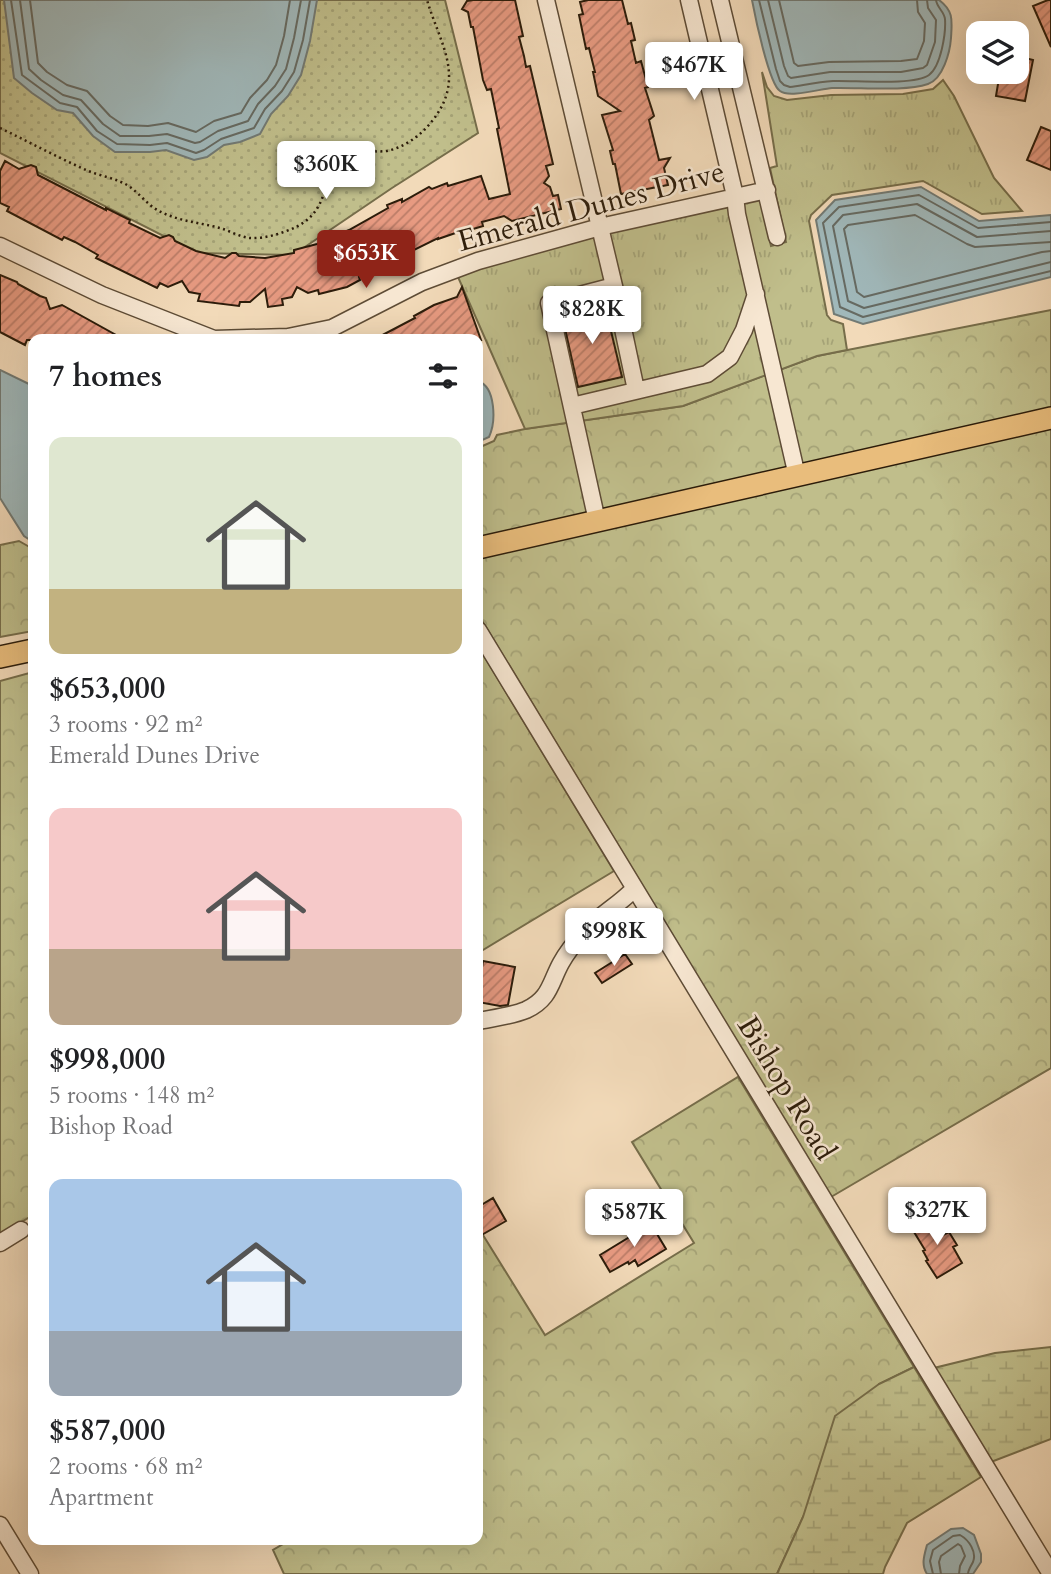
<!DOCTYPE html>
<html lang="en">
<head>
<meta charset="utf-8">
<style>
  :root { --surface:#fff; --page:#f2f2f2; --text:#202124; --muted:#757577; --accent:#8f2418 }
  body { margin:0; font-family:Cardo,serif; background:var(--page); color:var(--text); height:100vh; display:flex; flex-direction:column; font-size:26px; white-space:nowrap }
  * { box-sizing:border-box; margin:0 }
  p { font-size:23px; color:var(--muted) }
  .icon { flex:none; width:38px; height:38px; fill:none; stroke:currentColor; stroke-width:2; stroke-linecap:round; stroke-linejoin:round }
  .map { position:relative; flex:1; overflow:hidden }
  .details { position:absolute; left:28px; top:334px; width:455px; height:1211px; display:flex; flex-direction:column; background:var(--surface); border-radius:14px; box-shadow:0 7px 28px #0002 }
  .details>* { flex:none }
  .fabs { position:absolute; left:966px; top:21px; display:grid; gap:14px }
  .fabs a { display:grid; place-items:center; width:63px; height:63px; border-radius:14px; background:var(--surface); box-shadow:0 7px 28px #0002; font-size:35px }
  .price { position:absolute; translate:-50% -60px; padding:0 16px; border-radius:7px; background:#fff; color:#222; font-size:23px; line-height:46px; filter:drop-shadow(0 2px 4px #0008) }
  .price::after { content:''; position:absolute; left:50%; top:42px; width:21px; height:16px; margin-left:-10px; background:inherit; clip-path:polygon(0 0,100% 0,50% 100%) }
  .price.selected { background:var(--accent); color:#fff }
  ul { padding:0; list-style:none }
  li { display:grid; align-content:center; gap:14px; height:371px; padding:0 21px }
  li span { display:grid; place-items:center; height:217px; border-radius:14px; color:#555 }
  li>.icon { margin-inline-start:auto }
  span .icon { width:126px; height:126px; fill:#fffc; stroke-width:1 }
  li b { font-size:30px }
  h2 { display:flex; justify-content:space-between; align-items:center; height:84px; padding:0 21px; font-size:30px }
  .map>svg:first-child { display:block }
  .grass { fill:url(#grass-dots); stroke:#766d4a; stroke-width:2 }
  .forest { fill:url(#forest-crowns); stroke:#766d4a; stroke-width:2 }
  .wetland { fill:url(#wetland-marsh); stroke:#766d4a; stroke-width:2 }
  .park { fill:url(#park-tufts); stroke:#766d4a; stroke-width:2 }
  .water { fill:#a0b8ba; stroke:#727a74; stroke-width:2 }
  .lines { fill:none; stroke-linecap:round; stroke-linejoin:round }
  .shore { stroke:#666a62; stroke-width:2 }
  .building { fill:url(#building-hatch); stroke:#2c1c0a; stroke-width:2 }
  .minor-casing { stroke:#5e4c36; stroke-width:19 }
  .major-casing { stroke:#2c1c0a; stroke-width:24 }
  .path { stroke:#2c1c0a; stroke-width:2.5; stroke-dasharray:2 3.5; stroke-linecap:butt }
  .minor { stroke:#f7e7d2; stroke-width:16 }
  .major { stroke:#e9bd7c; stroke-width:21 }
  .labels { text-anchor:middle; stroke-width:5; stroke-linejoin:round; paint-order:stroke }
  .street-label { font-size:30px; fill:#2c1c0a; stroke:#f7e7d2 }
</style>
</head>
<body>
<div class="map">
<svg width="1051" height="1574" viewBox="0 0 1051 1574">
  <defs>
    <pattern id="grass-dots" width="8" height="8" patternUnits="userSpaceOnUse" patternTransform="scale(1.75)"><rect width="8" height="8" fill="#c0be8b"/><path d="M2 2h.1M6 6h.1" fill="none" stroke="#a5a377" stroke-width="1.8" stroke-linecap="round"/></pattern>
    <pattern id="forest-crowns" width="20" height="18" patternUnits="userSpaceOnUse" patternTransform="scale(1.75)"><rect width="20" height="18" fill="#c0be8b"/><path d="M2 6a3 3 0 1 1 6 0M12 15a3 3 0 1 1 6 0" fill="none" stroke="#a5a377"/></pattern>
    <pattern id="wetland-marsh" width="20" height="14" patternUnits="userSpaceOnUse" patternTransform="scale(1.75)"><rect width="20" height="14" fill="#c0be8b"/><path d="M1 5h8M5 5V1M11 12h8M15 12V8" fill="none" stroke="#a5a377"/></pattern>
    <pattern id="park-tufts" width="24" height="20" patternUnits="userSpaceOnUse" patternTransform="scale(1.75)"><rect width="24" height="20" fill="#c0be8b"/><path d="M3 7l-1-3M5 7V3M7 7l1-3M15 17l-1-3M17 17v-4M19 17l1-3" fill="none" stroke="#a5a377"/></pattern>
    <pattern id="building-hatch" width="6" height="6" patternUnits="userSpaceOnUse" patternTransform="scale(1.75)"><rect width="6" height="6" fill="#e79a81"/><path d="M-1 1l2-2M0 6l6-6M5 7l2-2" fill="none" stroke="#bb7d68"/></pattern>
  </defs>
  <rect width="100%" height="100%" fill="#f2dab9"/>
  <filter id="stains"><feTurbulence type="fractalNoise" baseFrequency=".00286" numOctaves="4"/><feColorMatrix values="0 0 0 0 .2 0 0 0 0 .09 0 0 0 0 .02 0 0 0 .5 -.17"/></filter>
  <radialGradient id="worn" r=".72"><stop offset=".6" stop-color="#630" stop-opacity="0"/><stop offset="1" stop-color="#630" stop-opacity=".3"/></radialGradient>
  <path class="grass" d="M0 0H445L478 133 392 188 293 255 197 253 0 153Z"/>
  <path class="forest" d="M1051 310V410L478 540V448L494 441 497 435 525 429 683 406 817 356Z
    M1051 425V1068L831 1197 478 614V556Z
    M19 541 33 549V631L0 637V545Z
    M478 646 614 871 478 953Z
    M33 672V1215L0 1235V681Z
    M738 1077 914 1367 879 1384 803 1517 777 1574H284L273 1550 290 1540H478V1227L545 1335 694 1243 632 1142Z"/>
  <path class="wetland" d="M1051 1347V1439L991 1462 934 1368 995 1353Z
    M914 1367 981 1477 907 1523 885 1567 883 1574H777L803 1517 835 1416 879 1384Z"/>
  <path class="park" d="M762 72 767 87 774 96 787 100 831 95 903 94 933 89 943 80 954 96 994 178 1022 211 982 214 923 181 832 195 811 215 809 221 827 315 831 320 843 324 847 350 817 356 683 406 525 429 458 277 480 268 601 234 760 199 771 246 786 242 770 168 777 166Z"/>
  <path class="water" d="M4 0H317L310 41 301 75 288 96 271 114 260 134 240 142 224 145 207 157 194 160 166 150 150 152H115L93 136 73 113 57 110 32 93 14 78Z
    M752 0H939C954 11 952 21 951 38 950 52 943 79 928 84 904 92 859 87 832 88 820 89 789 98 780 91 769 84 755 16 752 0Z
    M921 187 979 221 1051 215V277L863 324 834 314 816 220 835 200Z
    M0 370 33 386V542L24 536 0 498Z
    M478 381C496 387 496 422 489 437L478 442Z
    M963 1528 974 1535 981 1554V1562L973 1574H927C921 1565 924 1556 927 1545L951 1529Z"/>
  <g class="lines">
    <path class="shore" d="M11 0 22 75 60 103 77 107 97 131 117 144 150 145 167 143 196 153 204 150 221 139 254 128 265 109 282 91 294 72 303 40 310 0
      M20 0 29 69 41 80 63 95 81 100 103 124 120 136H149L167 134 195 143 200 142 218 131 248 121 258 104 275 86 286 69 294 38 301 0
      M30 0 38 63 47 72 67 85 87 91 110 116 123 125 148 126 168 123 196 132 214 121 241 113 250 98 267 80 276 65 284 36 290 0
      M759 0 776 69 780 81 784 85 790 87C804 85 818 82 833 81 853 80 914 86 929 75 941 66 946 33 945 19 944 11 937 8 936 0
      M768 0 784 66 788 76 791 78 830 72H901L923 68 927 65 935 42 936 20 928 8 927 0
      M779 0 794 63 798 66 829 62 901 61 917 59 924 41 925 23 918 12 917 0
      M1051 222 978 228 919 195 839 207 823 223 840 307 863 317 1051 271
      M1051 231 977 237 917 204 843 215 833 226 848 301 864 308 1051 262
      M1051 242 975 247 967 244 915 215 848 225 844 229 857 292 864 297 1042 252 1051 251
      M933 1574 930 1561 933 1550 953 1536 960 1535C969 1540 977 1552 973 1562 971 1566 968 1570 968 1574
      M941 1574 939 1562 941 1556 958 1544 961 1546 965 1556 960 1566 959 1574"/>
  </g>
  <path class="building" d="M473 0H515L523 36 519 37 524 56 526 67 530 66 553 164 546 166 549 176 544 183 550 187 553 196 558 195 561 209 512 221 504 216 482 222 483 226 470 230V228L438 239V238L410 252 403 249 387 257 391 263 379 270 378 267 359 277 360 280 347 287 319 294 318 290 308 293 297 287 292 297 282 299 283 305 268 307 265 289 250 302H240L239 306 198 301 200 294 189 292 182 281 168 287 160 283 157 288 96 258 98 255 75 242 64 237 62 240 7 211 9 207 0 203V171L5 161 19 169 31 165 36 167 38 175 106 210V208L130 220 129 223 160 238 169 235 173 237 175 241 196 251 225 258 232 253H236L239 256 265 258 294 253V250L317 244 349 230 388 208 387 205 402 199V202L429 187 432 189 447 183 448 186 481 176 489 199 510 194 497 129 499 128 491 89 487 90 483 80 473 27H471L468 12 462 9 467 1Z
    M588 0H622L628 24 631 23 635 40 631 41 636 63 641 61 648 87 645 88 654 116 649 120 659 160 670 158 664 168 668 185 621 194 615 164H613L610 151 613 150 602 115 620 111 598 96 593 72H595L589 48 586 49 579 15 583 14 580 2Z
    M1048 0H1051V47L1033 6Z
    M1017 56 1033 60 1025 101 996 96 1000 72H1017Z
    M1041 127 1051 131V170L1027 160Z
    M0 275 17 282 18 284 40 296 46 298 50 309 62 305 125 340H27L25 345 0 332Z
    M462 287 481 340H373L415 318 414 316 434 305 457 297Z
    M605 306 622 377 578 387 562 315Z
    M625 954 632 964 602 983 595 973Z
    M483 961 515 967 508 1005 500 1006 478 1002V990Z
    M493 1198 506 1221 478 1237V1207Z
    M931 1215 943 1235 949 1232 957 1245 953 1247 962 1263 937 1278 926 1261 928 1260 923 1251 925 1250 911 1227Z
    M651 1224 666 1249 638 1266 635 1260 629 1264 628 1262 610 1272 600 1255Z"/>
  <g class="lines">
    <defs>
      <path id="minor" d="M546 0 614 286 636 390
        M689 0 735 196 737 214 797 476
        M720 0 777 237
        M0 246 102 295 214 339 288 337 332 328 422 282 478 261 600 227 767 190
        M572 406 707 374 730 357 744 330 756 294
        M597 521 549 303 614 286
        M478 630 1051 1574
        M478 1021C493 1018 512 1016 526 1010 550 999 550 983 561 963 567 952 576 941 584 932 599 915 619 905 634 889
        M0 1243 21 1230
        M0 1525 30 1574"/>
      <path id="major" d="M478 548 1051 418
        M0 657 33 650"/>
    </defs>
    <use href="#minor" class="minor-casing"/>
    <use href="#major" class="major-casing"/>
    <path class="path" d="M0 128C29 142 57 157 86 170 97 175 110 177 121 182 134 187 143 200 154 208 174 221 198 222 220 228 230 231 240 237 250 238 265 239 283 233 296 227 306 222 314 215 319 205 329 188 326 159 349 152 363 148 377 154 391 150 408 145 422 134 433 120 466 77 440 44 427 0"/>
    <use href="#minor" class="minor"/>
    <use href="#major" class="major"/>
  </g>
  <g class="labels">
    <g class="street-label">
      <text transform="translate(591 206) rotate(-15)" y="10">Emerald Dunes Drive</text>
      <text transform="translate(787 1088) rotate(59)" y="10">Bishop Road</text>
    </g>
  </g>
  <rect width="100%" height="100%" filter="url(#stains)"/>
  <rect width="100%" height="100%" fill="url(#worn)"/>
</svg>
<div class="fabs">
<a><svg class="icon" aria-label="layers" viewBox="0 0 24 24"><path d="M12 4l9 5-9 5-9-5zM3 14l9 5 9-5"/></svg></a>
</div>
<b class="price" style="left:694px;top:102px">$467K</b>
<b class="price" style="left:326px;top:201px">$360K</b>
<b class="price selected" style="left:366px;top:290px">$653K</b>
<b class="price" style="left:592px;top:346px">$828K</b>
<b class="price" style="left:614px;top:968px">$998K</b>
<b class="price" style="left:937px;top:1247px">$327K</b>
<b class="price" style="left:634px;top:1249px">$587K</b>
<section class="details">
<h2>7 homes<svg class="icon" aria-label="filters" viewBox="0 0 24 24"><path d="M4 7h16M4 17h16"/><circle cx="9" cy="7" r="2"/><circle cx="15" cy="17" r="2"/></svg></h2>
<ul>
<li><span style="background:linear-gradient(#dfe7d0 70%,#c2b280 0)"><svg class="icon" aria-label="home" viewBox="0 0 24 24"><path d="M3 11l9-7 9 7M6 9v11h12V9"/></svg></span><div><b>$653,000</b><p>3 rooms · 92 m²</p><p>Emerald Dunes Drive</p></div></li>
<li><span style="background:linear-gradient(#f6c9c9 65%,#b9a48a 0)"><svg class="icon" aria-label="home" viewBox="0 0 24 24"><path d="M3 11l9-7 9 7M6 9v11h12V9"/></svg></span><div><b>$998,000</b><p>5 rooms · 148 m²</p><p>Bishop Road</p></div></li>
<li><span style="background:linear-gradient(#a9c7e8 70%,#9aa5b1 0)"><svg class="icon" aria-label="home" viewBox="0 0 24 24"><path d="M3 11l9-7 9 7M6 9v11h12V9"/></svg></span><div><b>$587,000</b><p>2 rooms · 68 m²</p><p>Apartment</p></div></li>
</ul>
</section>
</div>
</body>
</html>
